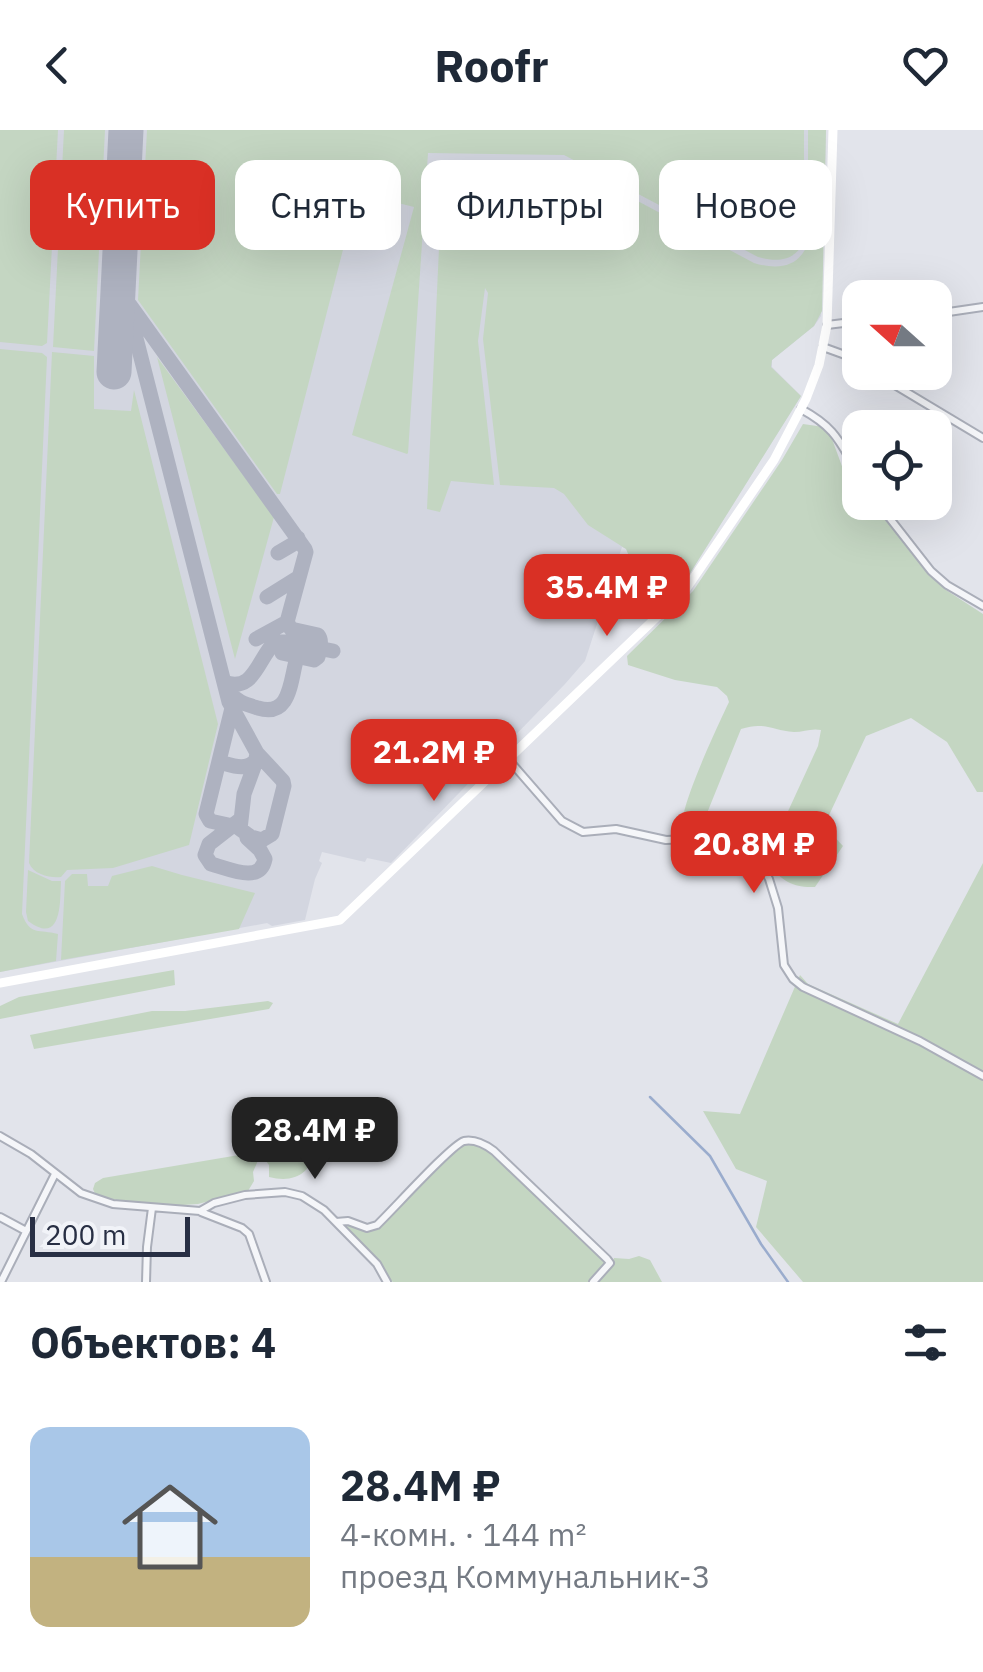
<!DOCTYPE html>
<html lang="ru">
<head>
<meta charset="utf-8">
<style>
  :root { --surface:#fff; --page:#f6f6f7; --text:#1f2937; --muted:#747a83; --accent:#d93025 }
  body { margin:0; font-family:"IBM Plex Sans",sans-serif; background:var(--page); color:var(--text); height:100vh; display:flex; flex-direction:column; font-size:38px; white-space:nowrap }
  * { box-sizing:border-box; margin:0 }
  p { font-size:32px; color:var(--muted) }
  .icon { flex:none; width:55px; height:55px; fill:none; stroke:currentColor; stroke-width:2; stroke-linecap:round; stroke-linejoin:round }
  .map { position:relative; height:1152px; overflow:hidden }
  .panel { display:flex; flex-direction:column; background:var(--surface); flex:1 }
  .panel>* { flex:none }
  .banner { position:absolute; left:30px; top:30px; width:925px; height:90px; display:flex; gap:20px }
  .needle { width:65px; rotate:291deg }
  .buttons { position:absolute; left:842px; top:150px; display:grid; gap:20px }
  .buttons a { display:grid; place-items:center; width:110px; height:110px; border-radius:20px; background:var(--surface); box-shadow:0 10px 40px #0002; font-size:50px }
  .scale { position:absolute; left:30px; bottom:25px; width:160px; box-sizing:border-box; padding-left:10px; border:5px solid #282f44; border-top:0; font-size:28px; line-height:35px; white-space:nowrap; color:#282f44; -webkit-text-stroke:8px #f1f3f8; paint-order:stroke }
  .price { position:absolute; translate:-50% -85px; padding:0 22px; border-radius:20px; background:var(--accent); color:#fff; font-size:32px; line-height:65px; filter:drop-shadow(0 2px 5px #0008) }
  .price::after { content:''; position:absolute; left:50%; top:60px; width:30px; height:22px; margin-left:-15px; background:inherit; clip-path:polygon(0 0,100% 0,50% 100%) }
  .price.on { background:#222; color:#fff }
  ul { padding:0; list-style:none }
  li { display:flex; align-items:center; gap:30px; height:250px; padding:0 30px }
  li span { display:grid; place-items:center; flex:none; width:280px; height:200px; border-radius:20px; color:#555 }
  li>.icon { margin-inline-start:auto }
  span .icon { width:120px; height:120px; fill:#fffc; stroke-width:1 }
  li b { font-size:42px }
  h2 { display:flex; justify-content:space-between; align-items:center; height:120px; padding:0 30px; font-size:42px }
  .pill { padding:0 35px; border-radius:20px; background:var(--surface); box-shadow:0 10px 40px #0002; font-size:35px; line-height:90px }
  .pill.on { background:var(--accent); color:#fff }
  header { display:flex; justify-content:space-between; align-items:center; height:130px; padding:0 30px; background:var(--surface); font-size:45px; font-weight:700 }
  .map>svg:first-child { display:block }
  .built { fill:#d3d6e0 }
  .green { fill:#c4d6c2 }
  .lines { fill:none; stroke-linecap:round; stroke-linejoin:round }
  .stream { stroke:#9aaccd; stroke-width:2.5 }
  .taxiway { stroke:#aeb2c0; stroke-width:15 }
  .runway { stroke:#aeb2c0; stroke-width:35 }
  .street-casing { stroke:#aaaeb9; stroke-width:10 }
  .street { stroke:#f5f6f9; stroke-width:6 }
  .secondary { stroke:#fff; stroke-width:9 }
</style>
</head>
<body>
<header><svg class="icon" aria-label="back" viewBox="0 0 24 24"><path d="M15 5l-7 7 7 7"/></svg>Roofr<svg class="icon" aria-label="heart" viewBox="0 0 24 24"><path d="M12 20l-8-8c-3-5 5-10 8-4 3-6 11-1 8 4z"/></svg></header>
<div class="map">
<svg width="983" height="1152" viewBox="0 0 983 1152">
  <rect width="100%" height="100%" fill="#e2e4eb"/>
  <path class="built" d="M0 0H826L821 186 814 196 772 230V237L801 266 682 456 665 444 657 443 639 449 627 419 622 417 585 531 565 554 391 733 367 728 365 732 322 722 319 731 322 733 315 749 305 790 272 796 267 793 0 842Z"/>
  <path class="green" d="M0 0H58L47 213 42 216 0 212Z
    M64 0H105L94 221 53 217Z
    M147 0H804V112C794 132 776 132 758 127L564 25 428 23 408 323 407 324 352 305 414 77 386 70 371 117 345 112 280 364H277L138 170Z
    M808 0H826L822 181 814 196 772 230 771 237 801 266 682 456C663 442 662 442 639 449L626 419 588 395 564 364 554 358 500 355 483 209 488 163 485 158 478 211 494 355 451 351 440 382 427 379 439 118 474 120 476 93 440 89 445 40 560 39 587 44 754 133C777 140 799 138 808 113Z
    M0 219 42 223 47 227 22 784C30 806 39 799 58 804L56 831 0 842Z
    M52 222 94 226V279L131 281 134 260 218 594 189 715 113 738 67 740 61 747C50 748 34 745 29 733Z
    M157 227 274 387 235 529Z
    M803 294 824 297 832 309 843 339 860 358V372L873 373 920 433 946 460 983 484V662H977L947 612 911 588 866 606 824 696 843 716 815 757C793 758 783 751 768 735L784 690 818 616 821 600C811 598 804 602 794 602 772 601 765 591 741 599L701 698 694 700 682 697C680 676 718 595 729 572L727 566 717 557 675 550 628 535 627 526 693 461 782 330Z
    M983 733V1152H803L756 1097 767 1051 736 1039 703 981 740 984 800 845 808 854 898 894Z
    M152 736 182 745 255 763 239 799 61 830 65 751 72 744H87L88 756H108L112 746Z
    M28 740 52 751H61C60 773 62 816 28 791L26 782Z
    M174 840 175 855 0 889V876L19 867Z
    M268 871 273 873 269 879 34 919 30 905 152 881H185Z
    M464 1013 485 1015 613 1132 614 1128 629 1129 639 1126 650 1130 662 1152H393L387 1149 339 1094 344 1092 371 1099Z
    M302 1015 314 1018C312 1045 293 1053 269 1047V1035L263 1027C273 1017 288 1017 302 1015Z
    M245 1024 257 1025 259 1028 253 1042 254 1051 248 1061 198 1074 167 1076 100 1068 96 1066 93 1059 95 1053 103 1048Z"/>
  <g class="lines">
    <path class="stream" d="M650 967 710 1026 761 1114 788 1152"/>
    <path class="taxiway" d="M119 140V154L136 208 229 572 257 623 255 634 244 664 240 699 251 707 262 710 272 704 284 656 283 651 257 623
      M130 175 305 419 306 422 287 492 291 499 318 505C323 511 319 520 318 527L314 530 282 523 283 516 288 512 333 521
      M278 423 295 413 298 408
      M267 467 299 447
      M256 509 287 492
      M224 552C254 564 258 528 275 512H288L295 520 297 527C290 551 291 588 258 578 245 574 237 572 229 562
      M232 578 206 684 210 691 233 696
      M219 632C231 635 246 642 256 630
      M241 689 209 714 205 725 211 734C230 739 260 754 265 729L260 720 247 708"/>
    <path class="runway" d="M114 242 126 0"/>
    <defs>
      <path id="street" d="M935 184 983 177
        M827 195 860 191
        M823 217 845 225 860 235
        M873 242 983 308
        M801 279C838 299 840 314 860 346
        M877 372 931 441 947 455 983 476
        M508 629 562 691 583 702 616 699 666 710 730 707 746 711 753 719 769 749 778 778 784 835 793 849 803 857 920 911 983 946
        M0 1006 31 1024 81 1063 113 1074 200 1081 214 1073 245 1065 285 1062 302 1066 324 1080 377 1134 387 1152
        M201 1082 242 1098 249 1104 266 1152
        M0 1087 26 1101
        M336 1092 348 1091 367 1098 377 1095C392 1081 451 1015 464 1011 475 1009 486 1015 494 1021L607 1129 610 1133 593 1152
        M1 1152 55 1044
        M146 1152 147 1117 152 1078"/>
    </defs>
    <use href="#street" class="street-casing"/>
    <use href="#street" class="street"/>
    <path class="secondary" d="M0 853 340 790 686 459 774 330 806 269 819 235 827 195 833 0"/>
  </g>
</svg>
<div class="buttons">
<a><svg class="needle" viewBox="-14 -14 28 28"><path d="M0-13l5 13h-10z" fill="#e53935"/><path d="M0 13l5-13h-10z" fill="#747a83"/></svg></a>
<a><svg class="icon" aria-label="locate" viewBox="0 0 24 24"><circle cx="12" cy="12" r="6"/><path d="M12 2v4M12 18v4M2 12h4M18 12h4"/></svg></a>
</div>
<div class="scale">200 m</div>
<b class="price" style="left:607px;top:509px">35.4M ₽</b>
<b class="price" style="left:434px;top:674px">21.2M ₽</b>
<b class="price" style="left:754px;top:766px">20.8M ₽</b>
<b class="price on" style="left:315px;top:1052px">28.4M ₽</b>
<div class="banner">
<a class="pill on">Купить</a>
<a class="pill">Снять</a>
<a class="pill">Фильтры</a>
<a class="pill">Новое</a>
</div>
</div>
<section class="panel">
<h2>Объектов: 4<svg class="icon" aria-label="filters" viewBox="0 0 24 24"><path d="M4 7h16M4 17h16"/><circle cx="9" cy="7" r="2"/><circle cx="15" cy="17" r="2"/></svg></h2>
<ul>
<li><span style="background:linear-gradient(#a9c7e8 65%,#c2b280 0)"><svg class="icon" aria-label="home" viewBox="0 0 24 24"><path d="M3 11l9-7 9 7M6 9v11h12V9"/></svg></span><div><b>28.4M ₽</b><p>4-комн. · 144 m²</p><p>проезд Коммунальник-3</p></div></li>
</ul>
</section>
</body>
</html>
